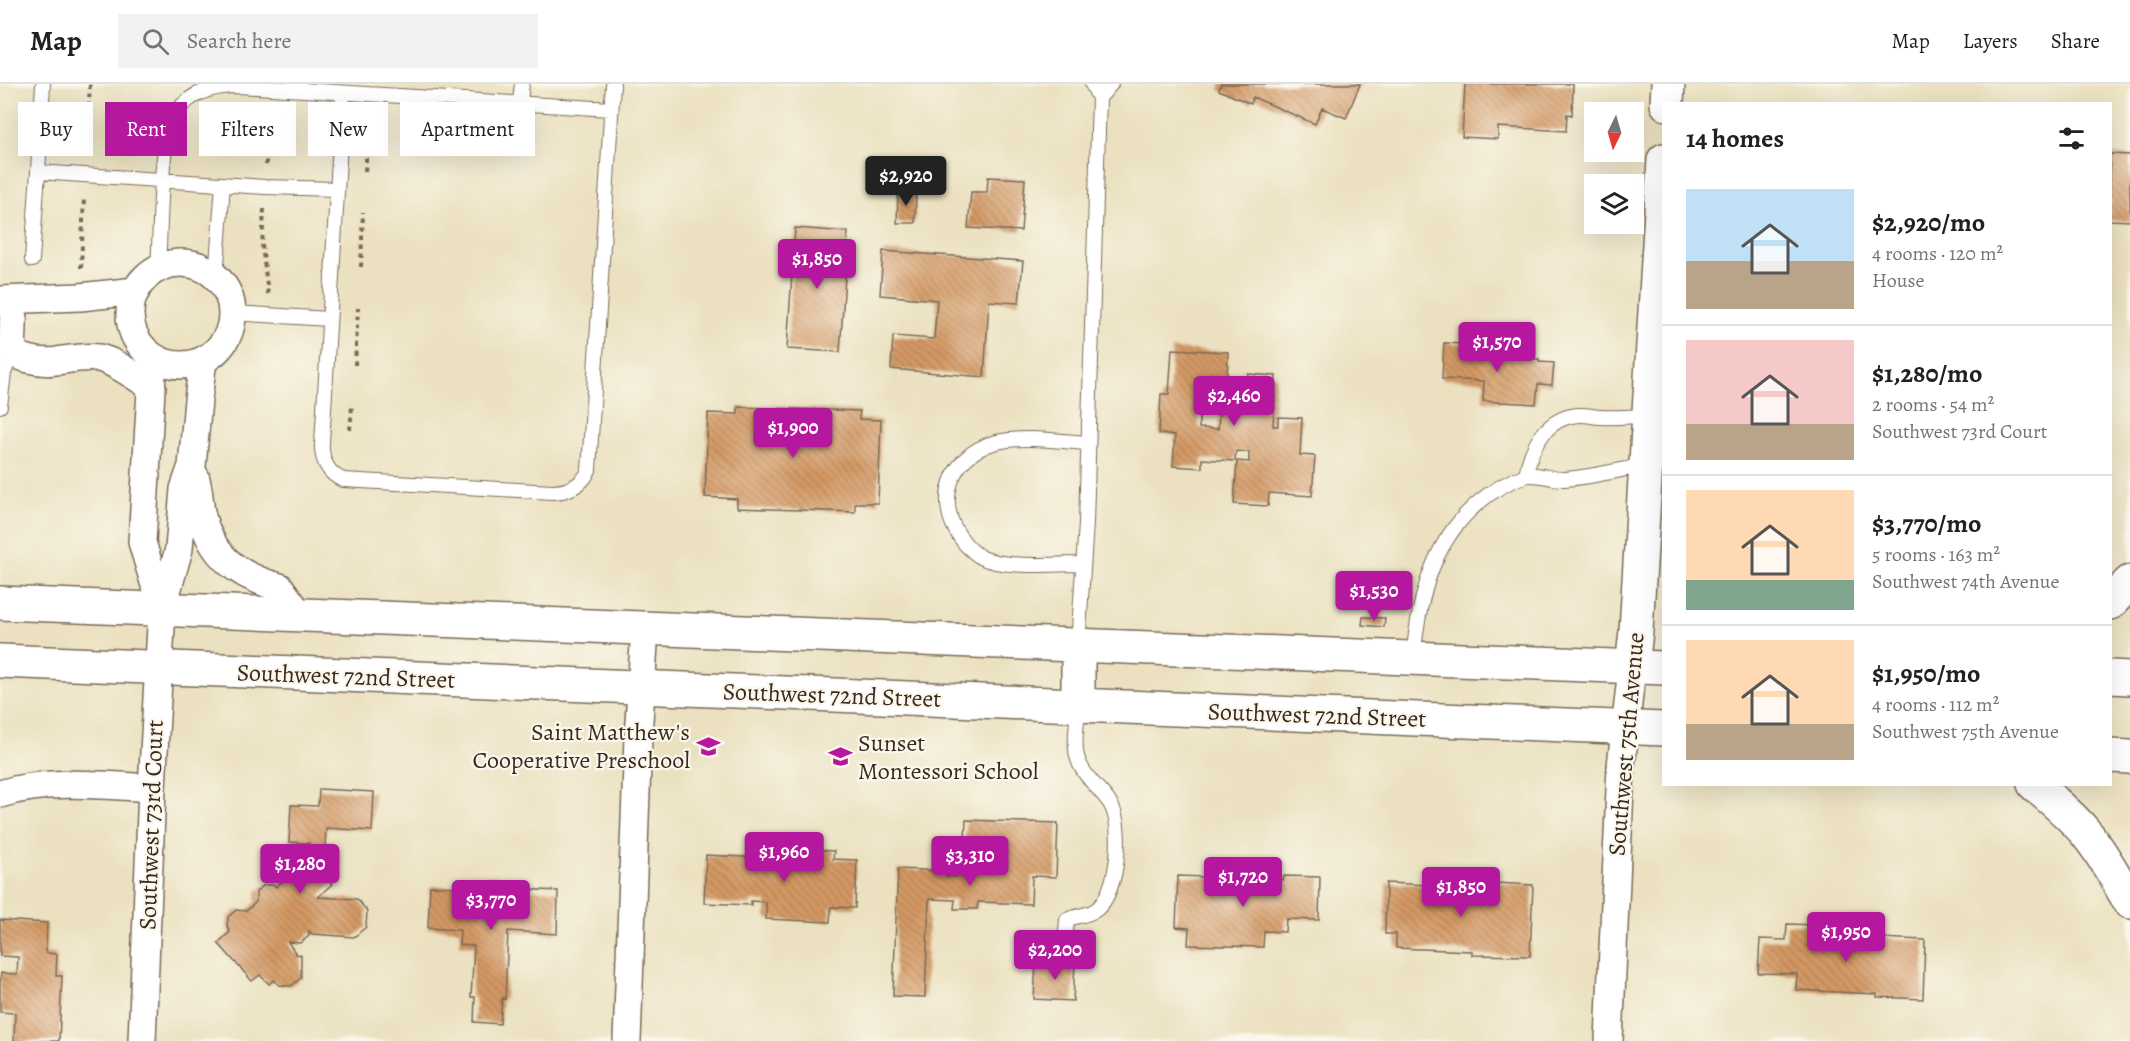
<!DOCTYPE html>
<html lang="en">
<head>
<meta charset="utf-8">
<style>
  :root { --surface:#fff; --page:#f2f2f2; --text:#202124; --muted:#757577; --line:#e0e0e0; --accent:#b5179e }
  body { margin:0; font-family:Alegreya,serif; background:var(--page); color:var(--text); height:100vh; display:flex; flex-direction:column; font-size:22px; white-space:nowrap }
  * { box-sizing:border-box; margin:0 }
  p { font-size:20px; color:var(--muted) }
  .icon { flex:none; width:33px; height:33px; fill:none; stroke:currentColor; stroke-width:2; stroke-linecap:round; stroke-linejoin:round }
  .map { position:relative; flex:1; overflow:hidden }
  .panel { position:absolute; left:1662px; top:18px; width:450px; height:684px; display:flex; flex-direction:column; background:var(--surface); border-radius:0px; box-shadow:0 6px 24px #0002 }
  .panel>* { flex:none }
  .top-card { position:absolute; left:18px; top:18px; width:570px; height:54px; display:flex; gap:12px }
  .needle { width:39px; rotate:185deg }
  .tools { position:absolute; left:1584px; top:18px; display:grid; gap:12px }
  .tools a { display:grid; place-items:center; width:60px; height:60px; border-radius:0px; background:var(--surface); box-shadow:0 6px 24px #0002; font-size:30px }
  .price { position:absolute; translate:-50% -51px; padding:0 14px; border-radius:6px; background:var(--accent); color:#fff; font-size:20px; line-height:39px; filter:drop-shadow(0 2px 3px #0008) }
  .price::after { content:''; position:absolute; left:50%; top:36px; width:18px; height:14px; margin-left:-9px; background:inherit; clip-path:polygon(0 0,100% 0,50% 100%) }
  .price.current { background:#222; color:#fff }
  ul { padding:0; list-style:none }
  li { display:flex; align-items:center; gap:18px; height:150px; padding:0 24px }
  li+li { border-top:2px solid var(--line) }
  li span { display:grid; place-items:center; flex:none; width:168px; height:120px; border-radius:0px; color:#555 }
  li>.icon { margin-inline-start:auto }
  span .icon { width:72px; height:72px; fill:#fffc; stroke-width:1 }
  li b { font-size:26px }
  h2 { display:flex; justify-content:space-between; align-items:center; height:72px; padding:0 24px; font-size:26px }
  .tag { padding:0 21px; border-radius:0px; background:var(--surface); box-shadow:0 6px 24px #0002; font-size:21px; line-height:54px }
  .tag.current { background:var(--accent); color:#fff }
  header { display:flex; align-items:center; gap:36px; box-sizing:border-box; height:84px; padding:0 30px; background:var(--surface); border-bottom:2px solid var(--line) }
  header strong { font-size:28px }
  nav { display:flex; gap:33px; margin-inline-start:auto; font-size:21px }
  .search { width:420px; height:54px; background:var(--page); display:flex; align-items:center; gap:15px; box-sizing:border-box; padding:0 21px; border-radius:0px; color:var(--muted); font-size:22px }
  .map>svg:first-child { display:block }
  .building { fill:url(#building-back-hatch); fill-rule:evenodd }
  .lines { fill:none; stroke-linecap:round; stroke-linejoin:round }
  .service-casing { stroke:#796a57; stroke-width:16 }
  .minor-casing { stroke:#796a57; stroke-width:30 }
  .tertiary-casing { stroke:#796a57; stroke-width:36 }
  .secondary-casing { stroke:#796a57; stroke-width:36 }
  .motorway-casing { stroke:#796a57; stroke-width:36 }
  .path { stroke:#796a57; stroke-width:4; stroke-dasharray:4.5 4.5; stroke-linecap:butt }
  .service { stroke:#fff; stroke-width:14 }
  .minor { stroke:#fff; stroke-width:27 }
  .tertiary { stroke:#fff; stroke-width:33 }
  .secondary { stroke:#fff; stroke-width:33 }
  .motorway { stroke:#fff; stroke-width:33 }
  .labels { text-anchor:middle; stroke-width:4.5; stroke-linejoin:round; paint-order:stroke }
  .street-label { font-size:24px; fill:#3b2a1e; stroke:#fbf7ec }
  .poi-label { font-size:24px; fill:#3b2a1e; stroke:#fbf7ec; text-anchor:end }
</style>
</head>
<body>
<header>
<strong>Map</strong>
<div class="search"><svg class="icon" aria-label="search" viewBox="0 0 24 24"><circle cx="10" cy="10" r="6"/><path d="M15 15l6 6"/></svg>Search here</div>
<nav><a>Map</a><a>Layers</a><a>Share</a></nav>
</header>
<div class="map">
<svg width="2130" height="957" viewBox="0 0 2130 957">
  <defs>
    <pattern id="building-back-hatch" width="6" height="6" patternUnits="userSpaceOnUse" patternTransform="scale(1.5)"><rect width="6" height="6" fill="#d49964"/><path d="M-1 5l2 2M0 0l6 6M5-1l2 2" fill="none" stroke="#ad7d52"/></pattern>
  </defs>
  <rect width="100%" height="100%" fill="#fbf7ec"/>
  <filter id="ink" filterUnits="userSpaceOnUse"><feTurbulence type="fractalNoise" baseFrequency=".0167" numOctaves="2"/><feDisplacementMap in="SourceGraphic" scale="12" xChannelSelector="R" yChannelSelector="G"/><feConvolveMatrix kernelMatrix="1 2 1 2 8 2 1 2 1" color-interpolation-filters="sRGB"/></filter>
  <filter id="wash" filterUnits="userSpaceOnUse"><feTurbulence type="fractalNoise" baseFrequency=".008" numOctaves="4" result="noise"/><feDisplacementMap in="SourceGraphic" scale="24" xChannelSelector="R" yChannelSelector="G"/><feGaussianBlur stdDeviation="1.35" result="paint"/><feColorMatrix in="noise" values="0 0 0 0 0 0 0 0 0 0 0 0 0 0 0 0 0 1.4 0 .05"/><feComposite in="paint" operator="in"/></filter>
  <g filter="url(#wash)">
    <rect width="100%" height="100%" fill="#ebe1c0"/>
    <g id="blocks">
      <path class="building" d="M1221 0H1360L1346 34 1322 24 1315 40 1253 13 1251 20 1219 6Z
        M1465 0H1573L1572 31 1567 30 1566 47 1498 43V55L1462 53Z
        M2110 70 2130 71V137L2110 136Z
        M988 93 1025 95 1021 147 968 144 971 108H987Z
        M898 106 916 107 915 139H897Z
        M795 144 848 148 840 268 787 265Z
        M883 167 1023 177 1019 219 989 217 984 293 891 285 893 252 934 255 937 216 880 211Z
        M1444 259 1483 261 1482 272 1539 275V278L1554 279 1552 301 1538 300 1536 320 1483 317 1484 297 1442 295Z
        M1172 265 1228 268 1227 293 1247 295 1248 290 1276 292 1273 342H1278V333L1302 334 1300 371 1315 372 1312 412 1269 409 1268 422 1234 420 1237 377 1249 378V368L1236 367 1235 377 1202 375V384L1173 382 1175 351 1159 350 1161 310H1169ZM1199 329 1219 330 1218 345 1199 344Z
        M738 323 860 327 859 335 881 336 878 419H855V428L737 424V415L705 413 708 329 738 330Z
        M1363 533 1385 534 1384 543 1362 541Z
        M319 705 374 708 372 747 326 744 325 762H330L329 778H325L324 791 332 800 318 813 357 815 367 827 366 843 354 853 312 850 309 847V852L300 859 288 858 296 870 301 871V894L291 902 279 901 274 896 269 900 260 891 252 897 218 859 230 848 227 843 228 833 236 826 246 827 256 818V808L264 801H274L276 803 289 791 292 794V791L298 786H304L308 782V777H303L304 761H309V759L289 758 291 721 318 722Z
        M966 736 1058 739 1056 793 1032 792 1031 820 978 818 977 825H954L955 816 929 815 925 913 893 912 898 785 946 787V793H956V789H963Z
        M781 764 834 767 833 775 857 776 855 824 831 823 830 838 766 835V818L751 817V821L704 819 706 771 781 775Z
        M1178 792 1283 796 1284 792 1320 793 1319 836 1286 835 1285 848 1264 847 1263 863 1188 861 1189 844 1176 843Z
        M461 797 521 799 520 805 558 807 557 850 508 847 505 915 502 914 500 940 474 938 475 913H471L474 862 459 861 460 846 428 844 430 802 461 803Z
        M1386 799 1495 804 1496 799 1533 801 1530 872 1472 871V867L1396 864V850H1385Z
        M0 836 47 839 46 869 57 870 56 892H62L59 957H14L15 929 0 928V900L1 889 17 890 18 873 0 872Z
        M1787 840 1818 841V847L1860 848V859L1878 860V854L1925 856 1923 915 1877 913V910L1796 906 1797 890 1758 889 1760 855 1786 856Z
        M1036 877 1075 879 1073 917 1034 915Z"/>
    </g>
  </g>
  <g filter="url(#ink)">
    <use href="#blocks" fill-opacity="0" stroke="#796a57" stroke-width="1.5"/>
    <g class="lines">
      <defs>
        <path id="service" d="M43 0 38 88 265 103 336 105
          M343 9 322 359C321 375 328 391 344 396L552 408C567 408 583 401 589 386L613 0
          M1099 14 1111 0
          M520 18 522 0
          M32 176 38 88
          M158 185C160 151 160 116 163 82 165 68 165 50 172 36 185 10 211 2 238 2L611 25
          M216 193 223 100
          M233 229 329 235
          M0 322 4 289 12 269
          M1526 391C1531 361 1548 331 1582 331 1588 331 1595 333 1601 333 1617 334 1633 332 1648 332
          M1083 480C1054 480 1015 484 988 476 977 473 966 462 960 453 935 418 950 372 993 359 1022 351 1058 357 1088 359
          M1078 561 1086 439 1099 14 1092 0
          M1413 575C1419 511 1433 451 1488 411 1498 404 1512 396 1524 392 1536 388 1552 396 1565 395 1592 393 1619 386 1646 381
          M1065 859 1067 836C1077 831 1088 832 1097 825 1118 808 1124 744 1111 721 1101 705 1081 691 1077 672 1073 657 1078 637 1078 621"/>
        <path id="minor" d="M130 230a51 51 0 1 1 102 0a51 51 0 1 1-102 0Z
          M0 216 80 213 136 207
          M0 263C19 273 36 280 57 277 71 275 85 272 99 274 117 278 136 294 152 303
          M12 269 14 216
          M153 273 142 458 162 525
          M195 392C199 404 199 416 201 428 210 472 239 493 280 503L300 531
          M0 710C48 695 102 701 152 704
          M142 957 152 704 162 525 179 465 184 405 192 382 198 316 203 276
          M627 957 638 653 645 545
          M1609 957 1621 682 1632 584"/>
        <path id="tertiary" d="M1667 20 1668 0
          M1632 584 1636 547 1664 76"/>
        <path id="secondary" d="M0 519 1664 584
          M0 577 1664 645
          M2110 593 2130 594
          M1078 621V561
          M2110 672 2130 673"/>
        <path id="motorway" d="M2110 519 2130 498
          M2034 700C2052 716 2070 730 2085 748 2103 769 2116 795 2130 818"/>
      </defs>
      <use href="#service" class="service-casing"/>
      <use href="#minor" class="minor-casing"/>
      <use href="#tertiary" class="tertiary-casing"/>
      <use href="#secondary" class="secondary-casing"/>
      <use href="#motorway" class="motorway-casing"/>
      <path class="path" d="M86 68 90 0
        M129 70 142 56
        M266 81 270 25
        M365 87 370 31
        M264 125 262 161 268 210
        M361 183 363 128
        M81 184 84 114
        M355 281 358 224
        M350 346 352 322"/>
      <use href="#service" class="service"/>
      <use href="#minor" class="minor"/>
      <use href="#tertiary" class="tertiary"/>
      <use href="#secondary" class="secondary"/>
      <use href="#motorway" class="motorway"/>
    </g>
  </g>
  <defs>
    <symbol id="school-bare" viewBox="-9 -9 18 18"><path d="M0-5L7-2L0 1L-7-2ZM-4 1L0 2.5L4 1V4Q0 6-4 4Z" fill="#b5179e" stroke="#fbf7ec" stroke-width="2.5" paint-order="stroke"/></symbol>
  </defs>
  <g fill-rule="evenodd">
    <use href="#school-bare" x="692" y="646" width="33" height="33"/>
    <use href="#school-bare" x="824" y="656" width="33" height="33"/>
  </g>
  <g class="labels">
    <g class="street-label">
      <text transform="translate(346 592) rotate(2)" y="8">Southwest 72nd Street</text>
      <text transform="translate(832 611) rotate(2)" y="8">Southwest 72nd Street</text>
      <text transform="translate(1317 631) rotate(2)" y="8">Southwest 72nd Street</text>
      <text transform="translate(1626 660) rotate(-85)" y="8">Southwest 75th Avenue</text>
      <text transform="translate(151 741) rotate(-88)" y="8">Southwest 73rd Court</text>
    </g>
    <g class="poi-label">
      <text x="690" y="656">Saint Matthew's<tspan x="690" dy="28">Cooperative Preschool</tspan></text>
      <text x="858" y="667" text-anchor="start">Sunset<tspan x="858" dy="28">Montessori School</tspan></text>
    </g>
  </g>
</svg>
<div class="tools">
<a><svg class="needle" viewBox="-14 -14 28 28"><path d="M0-13l5 13h-10z" fill="#e53935"/><path d="M0 13l5-13h-10z" fill="#757577"/></svg></a>
<a><svg class="icon" aria-label="layers" viewBox="0 0 24 24"><path d="M12 4l9 5-9 5-9-5zM3 14l9 5 9-5"/></svg></a>
</div>
<b class="price current" style="left:906px;top:123px">$2,920</b>
<b class="price" style="left:817px;top:206px">$1,850</b>
<b class="price" style="left:1497px;top:289px">$1,570</b>
<b class="price" style="left:1234px;top:343px">$2,460</b>
<b class="price" style="left:793px;top:375px">$1,900</b>
<b class="price" style="left:1374px;top:538px">$1,530</b>
<b class="price" style="left:784px;top:799px">$1,960</b>
<b class="price" style="left:970px;top:803px">$3,310</b>
<b class="price" style="left:300px;top:811px">$1,280</b>
<b class="price" style="left:1243px;top:824px">$1,720</b>
<b class="price" style="left:1461px;top:834px">$1,850</b>
<b class="price" style="left:491px;top:847px">$3,770</b>
<b class="price" style="left:1846px;top:879px">$1,950</b>
<b class="price" style="left:1055px;top:897px">$2,200</b>
<div class="top-card">
<a class="tag">Buy</a>
<a class="tag current">Rent</a>
<a class="tag">Filters</a>
<a class="tag">New</a>
<a class="tag">Apartment</a>
</div>
<section class="panel">
<h2>14 homes<svg class="icon" aria-label="filters" viewBox="0 0 24 24"><path d="M4 7h16M4 17h16"/><circle cx="9" cy="7" r="2"/><circle cx="15" cy="17" r="2"/></svg></h2>
<ul>
<li><span style="background:linear-gradient(#bfe0f5 60%,#b9a48a 0)"><svg class="icon" aria-label="home" viewBox="0 0 24 24"><path d="M3 11l9-7 9 7M6 9v11h12V9"/></svg></span><div><b>$2,920/mo</b><p>4 rooms · 120 m²</p><p>House</p></div></li>
<li><span style="background:linear-gradient(#f6c9c9 70%,#b9a48a 0)"><svg class="icon" aria-label="home" viewBox="0 0 24 24"><path d="M3 11l9-7 9 7M6 9v11h12V9"/></svg></span><div><b>$1,280/mo</b><p>2 rooms · 54 m²</p><p>Southwest 73rd Court</p></div></li>
<li><span style="background:linear-gradient(#ffd9b3 75%,#7fa58c 0)"><svg class="icon" aria-label="home" viewBox="0 0 24 24"><path d="M3 11l9-7 9 7M6 9v11h12V9"/></svg></span><div><b>$3,770/mo</b><p>5 rooms · 163 m²</p><p>Southwest 74th Avenue</p></div></li>
<li><span style="background:linear-gradient(#ffd9b3 70%,#b9a48a 0)"><svg class="icon" aria-label="home" viewBox="0 0 24 24"><path d="M3 11l9-7 9 7M6 9v11h12V9"/></svg></span><div><b>$1,950/mo</b><p>4 rooms · 112 m²</p><p>Southwest 75th Avenue</p></div></li>
</ul>
</section>
</div>
</body>
</html>
